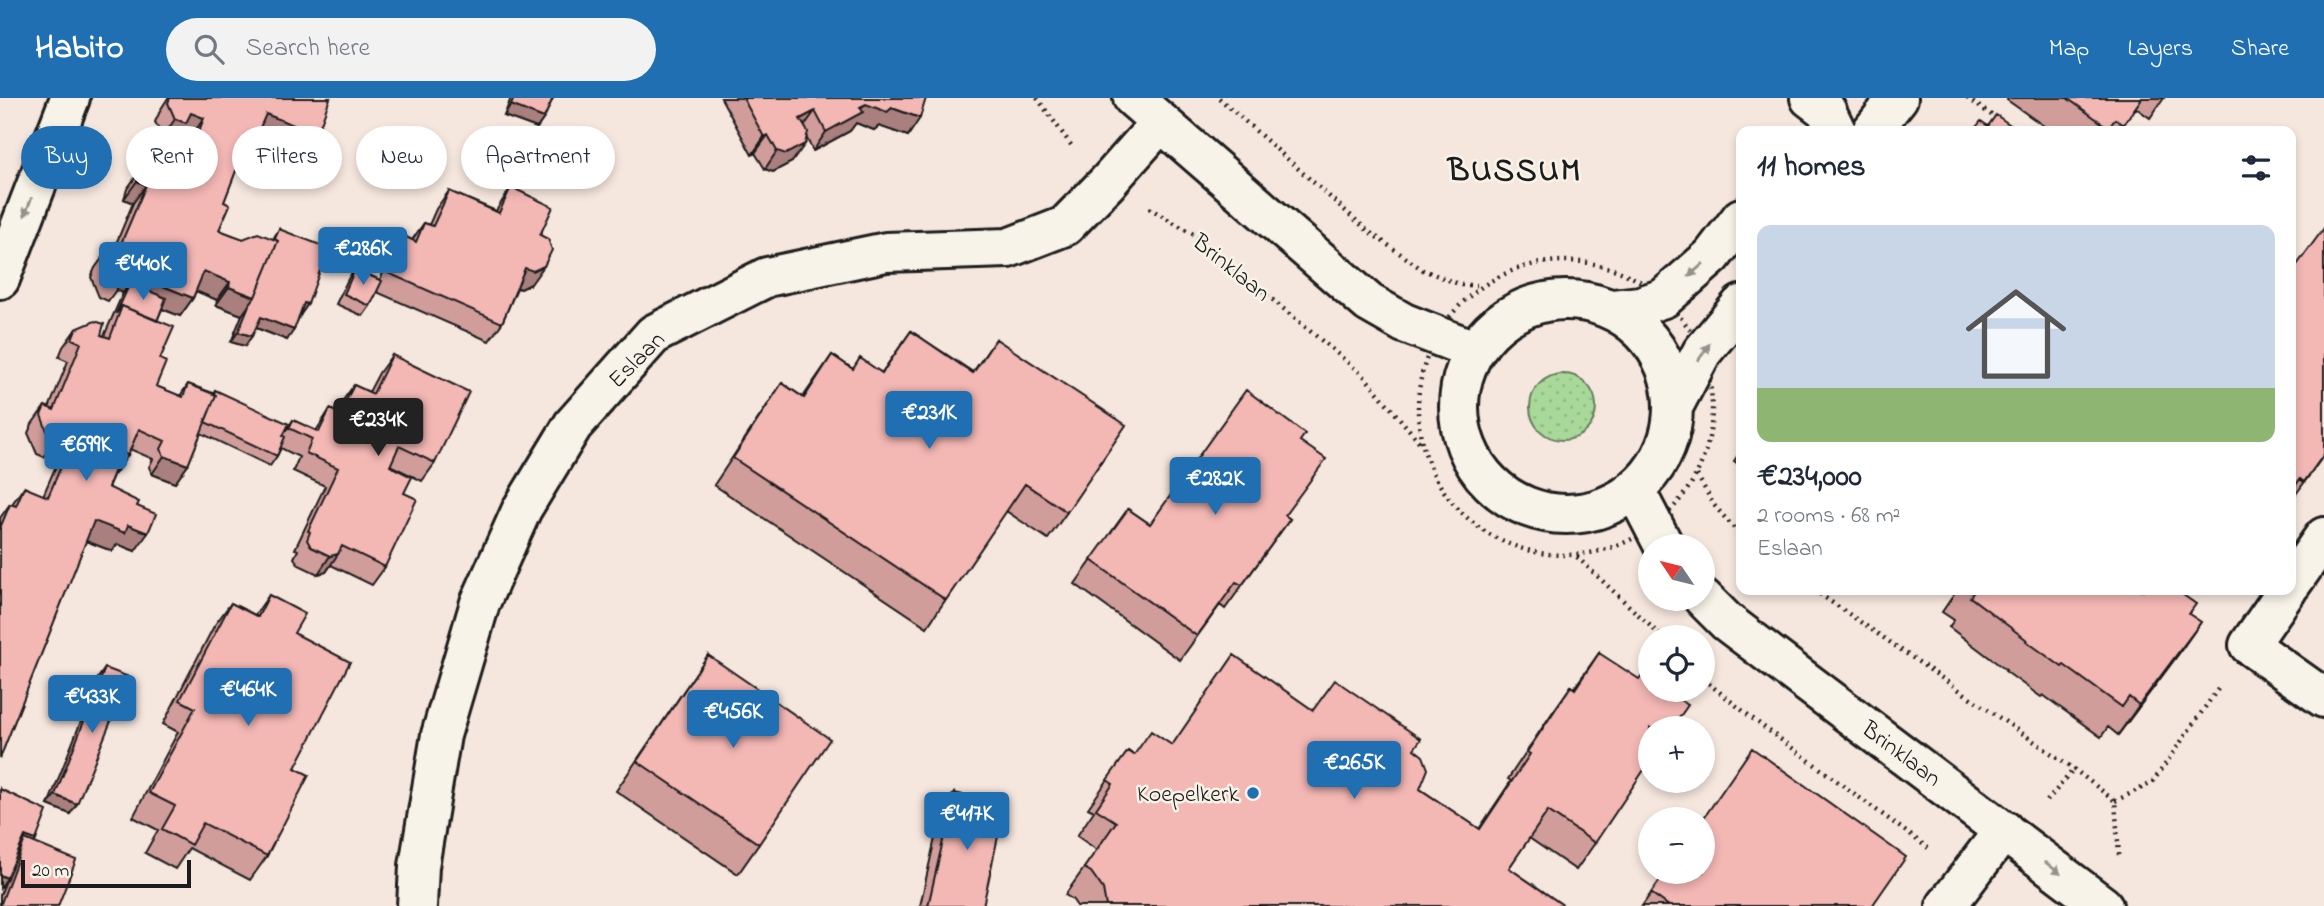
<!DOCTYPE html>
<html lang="en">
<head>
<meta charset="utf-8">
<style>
  :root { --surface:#fff; --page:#f2f2f3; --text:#1f2937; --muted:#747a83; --line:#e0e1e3; --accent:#1f6fb2 }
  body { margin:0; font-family:"Indie Flower",sans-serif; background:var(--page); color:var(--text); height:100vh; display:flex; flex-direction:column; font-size:26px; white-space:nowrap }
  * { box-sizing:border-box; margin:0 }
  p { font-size:23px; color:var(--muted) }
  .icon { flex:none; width:38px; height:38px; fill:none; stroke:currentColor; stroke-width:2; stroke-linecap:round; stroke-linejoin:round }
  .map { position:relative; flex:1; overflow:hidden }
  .sheet { position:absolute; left:1736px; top:28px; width:560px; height:469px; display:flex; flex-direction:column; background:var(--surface); border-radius:14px; box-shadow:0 4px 10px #0003 }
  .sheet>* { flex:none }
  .banner { position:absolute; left:21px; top:28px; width:665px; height:63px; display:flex; gap:14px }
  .needle { width:46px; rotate:305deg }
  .controls { position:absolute; left:1638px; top:436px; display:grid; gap:14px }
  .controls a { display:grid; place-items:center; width:77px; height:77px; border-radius:50%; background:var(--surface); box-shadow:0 4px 10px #0003; font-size:35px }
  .scale { position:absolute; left:21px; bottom:18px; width:170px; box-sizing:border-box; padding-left:7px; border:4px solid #1c1c1c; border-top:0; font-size:19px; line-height:24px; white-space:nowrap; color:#1c1c1c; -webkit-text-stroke:5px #f7f3e8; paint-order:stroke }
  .price { position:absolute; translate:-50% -60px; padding:0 16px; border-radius:7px; background:var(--accent); color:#fff; font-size:23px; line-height:46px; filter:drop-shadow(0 2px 4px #0008) }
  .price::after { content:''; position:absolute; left:50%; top:42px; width:21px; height:16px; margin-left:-10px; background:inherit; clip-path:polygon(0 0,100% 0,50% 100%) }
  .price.selected { background:#222; color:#fff }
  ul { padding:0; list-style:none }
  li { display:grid; align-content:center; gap:14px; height:371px; padding:0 21px }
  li+li { border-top:2px solid var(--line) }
  li span { display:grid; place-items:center; height:217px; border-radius:14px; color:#555 }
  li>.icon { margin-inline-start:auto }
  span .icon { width:126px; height:126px; fill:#fffc; stroke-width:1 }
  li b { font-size:30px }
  h2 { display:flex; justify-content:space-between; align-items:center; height:84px; padding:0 21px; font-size:30px }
  .pill { padding:0 24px; border-radius:32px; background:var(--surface); box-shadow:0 4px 10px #0003; font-size:24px; line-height:63px }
  .pill.selected { background:var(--accent); color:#fff }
  header { display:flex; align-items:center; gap:42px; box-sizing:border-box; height:98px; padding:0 35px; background:var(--accent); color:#fff }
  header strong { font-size:33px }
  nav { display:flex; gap:38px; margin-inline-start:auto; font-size:24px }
  .search { width:490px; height:63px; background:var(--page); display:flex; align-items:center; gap:18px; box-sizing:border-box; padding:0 24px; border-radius:38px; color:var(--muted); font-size:26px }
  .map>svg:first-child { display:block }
  .grass { fill:url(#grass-dots); stroke:#627a5b; stroke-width:2 }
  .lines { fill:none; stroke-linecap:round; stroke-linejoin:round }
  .minor-casing { stroke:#1c1c1c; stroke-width:44 }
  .path { stroke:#1c1c1c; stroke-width:4.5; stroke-dasharray:2 5; stroke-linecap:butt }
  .minor { stroke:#f7f3e8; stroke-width:38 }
  .wall { fill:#d19d9b; stroke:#1c1c1c; stroke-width:2 }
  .shaded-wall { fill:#aa807e; stroke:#1c1c1c; stroke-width:2 }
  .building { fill:#f3b7b4; stroke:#1c1c1c; stroke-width:2 }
  .oneway { fill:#94928c }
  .poi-dot { fill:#1f6fb2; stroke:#f7f3e8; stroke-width:2.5 }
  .labels { text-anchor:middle; stroke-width:5; stroke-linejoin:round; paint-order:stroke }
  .street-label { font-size:24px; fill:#1c1c1c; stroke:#f7f3e8 }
  .poi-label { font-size:24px; fill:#1c1c1c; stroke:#f7f3e8; text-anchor:end }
  .district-label { font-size:32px; font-weight:bold; letter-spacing:2px; fill:#1c1c1c; stroke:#f7f3e8 }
</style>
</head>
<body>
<header>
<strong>Habito</strong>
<div class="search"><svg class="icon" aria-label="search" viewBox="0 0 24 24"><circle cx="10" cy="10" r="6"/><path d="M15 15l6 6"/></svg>Search here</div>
<nav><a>Map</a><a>Layers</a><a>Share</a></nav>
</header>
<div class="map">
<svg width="2324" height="808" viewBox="0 0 2324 808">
  <defs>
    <pattern id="grass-dots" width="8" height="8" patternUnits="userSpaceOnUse" patternTransform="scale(1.75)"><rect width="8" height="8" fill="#a8d99a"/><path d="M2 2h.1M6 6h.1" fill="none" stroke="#90ba84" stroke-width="1.8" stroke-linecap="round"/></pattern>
  </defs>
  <rect width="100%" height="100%" fill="#f6e7de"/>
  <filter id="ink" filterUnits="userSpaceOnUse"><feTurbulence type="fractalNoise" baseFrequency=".0143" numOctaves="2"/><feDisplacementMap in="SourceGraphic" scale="14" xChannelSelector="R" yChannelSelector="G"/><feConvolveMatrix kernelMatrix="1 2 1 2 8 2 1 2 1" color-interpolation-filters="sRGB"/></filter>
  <g filter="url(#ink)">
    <path class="grass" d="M1530 309a33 33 0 1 1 66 0a33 33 0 1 1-66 0Z"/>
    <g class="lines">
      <defs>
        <path id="minor" d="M1133 0 1369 205 1404 225 1474 252
          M1810 0 1826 12 1836 33
          M1872 33 1898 0
          M0 181 70 0
          M1459 309a107 107 0 1 1 214 0a107 107 0 1 1-214 0Z
          M1613 211 1640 208 1664 200 1712 158 1741 120
          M1674 307 1702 254 1741 207
          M1635 392 1664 448
          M2291 486 2324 439
          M2287 492 2249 547 2324 600
          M1703 500 1727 524 2103 808
          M417 808 419 768 441 637 480 505 522 411 573 327 654 236 767 179 886 154 1008 150 1065 128 1108 84 1161 24
          M1946 808 2004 732"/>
      </defs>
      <use href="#minor" class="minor-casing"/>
      <path class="path" d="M1037 0 1074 51
        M1219 0 1368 133 1405 159 1423 172 1461 187H1482
        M1967 0 2000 23
        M1149 110 1195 137 1364 278 1421 346
        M1418 310a147 147 0 1 1 294 0a147 147 0 1 1-294 0Z
        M1697 377 1714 407 1741 438
        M1577 459 1662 539
        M1814 492 2074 671 2115 703 2119 758
        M1703 581 1757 624 1928 750
        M2047 703 2074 671
        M2115 703 2152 685 2220 588"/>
      <use href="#minor" class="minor"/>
    </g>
    <path class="wall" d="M168 0H330L301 63 278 55 282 46 257 36 241 59 224 104 219 132 243 141H273L279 131 301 216 287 242 256 230 245 248 231 244 242 217 216 207 217 202 196 193 193 200 180 218 162 211 157 223 160 261 156 288 180 298 188 286 213 295 215 292 286 332 293 322 316 333 330 311 336 314 341 305 354 287 369 294 379 275 392 257 435 365 422 383 390 367 404 395 385 469 372 487 331 467 326 474 318 476 299 467 294 460 298 452 295 451 325 388 293 373 299 359 281 350 277 358 270 368 201 335 188 367 175 385 152 376 149 369 153 361 130 351 128 357 115 376 114 375 108 389 137 408 135 453 117 446 112 453 86 443 0 660V420L10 406H12L24 389 43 398 62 354 51 349 44 359 37 356 28 335 32 326 45 308 49 310 68 263 59 259 63 249 76 231 104 238 123 195 116 192 108 203 99 199 91 179 95 170 108 152 113 153 133 105 124 101 127 91 140 73 174 83 179 70 191 39 180 34 174 43 163 39 155 24 161 11Z
      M511 0H553L544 20 537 30 504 18Z
      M721 0H926L908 38 879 28 874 32 856 25 850 33 813 53 806 39 792 64 773 74 765 71 755 55 752 57Z
      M2008 0H2164L2150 20 2136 10 2119 33H2051L2007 2Z
      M511 89 540 137 531 186 521 191 517 190 502 225 489 243 377 194 370 208 363 218 336 206 348 181 355 171 380 182 391 156 404 138 412 142 424 125 429 127 436 111 449 93 496 113Z
      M2291 175 2324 357 2291 403Z
      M911 233 973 274 996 241 1067 414 1048 441 1006 413 927 529 714 387 782 285 803 299 832 257 853 271 882 274Z
      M1300 343 1285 418 1290 421 1225 511 1220 507 1180 562 1075 486 1128 411 1150 426Z
      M1741 353V368L1734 363Z
      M1957 492H2176L2189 516 2180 554 2118 637 2108 629 2101 639 2043 597 2041 599 2005 573 2006 572 1949 529 1954 522 1942 514Z
      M269 497 294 535 295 670 267 758 250 782 189 750 175 771 145 755 158 732 133 719 178 634 163 626 214 528 231 505 255 517Z
      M1599 555 1595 745 1576 772 1529 740 1509 770 1564 808H1077L1072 801 1065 797 1097 752 1077 738 1094 713 1088 710 1128 653 1134 657 1313 612 1414 651 1420 691 1479 731 1511 683 1508 681 1552 615 1571 588 1574 590Z
      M708 557 759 746 738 776 616 693Z
      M105 570 70 716 48 707 98 580Z
      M0 691 36 742 0 808V797L7 780 0 790Z
      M954 695 983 808H920L941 713Z
      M1666 774 1872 808H1642Z"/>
    <path class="shaded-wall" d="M866 6 892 10 920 20 908 38 879 28 874 32 856 25 850 33 813 53 826 34Z
      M511 7 544 20 537 30 504 18Z
      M815 13 802 31 800 21Z
      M191 15 204 20 191 39 180 34 174 43 163 39 175 21Z
      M266 16 294 27 282 46 253 34Z
      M291 37 314 45 301 63 278 55Z
      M768 37 755 55 752 57 764 39Z
      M249 39 255 41 242 59 236 57Z
      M805 46 792 64 773 74 765 71 777 53Z
      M137 83 146 87 133 105 124 101Z
      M544 168 531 186 521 191 512 188 525 170Z
      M126 173 193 200 180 218 125 196 130 185 123 195 116 192 121 185Z
      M204 173 230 184 217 202 191 191Z
      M229 189 255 199 242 217 216 207Z
      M304 205 308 206 301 216 297 215Z
      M261 219 294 232 287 242 254 229Z
      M238 234 252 238 245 248 231 244Z
      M62 330 75 336 62 354 51 349 57 341Z
      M164 358 188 367 175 385 152 376Z
      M94 423 128 427 148 435 135 453 117 446 112 453 81 441Z
      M338 456 326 474 318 476 330 458Z
      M2201 524 2180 554 2118 637 2139 607Z
      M55 697 77 706 70 716 48 707Z
      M25 738 36 742 28 752 25 741 20 749Z
      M0 777 7 780 0 790Z"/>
    <path class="building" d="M170 0H330L314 45 291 37 294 27 266 16 255 41 249 39 224 104 230 107 219 132 243 141 258 135 278 143 255 199 229 189 230 184 204 173 193 200 126 173 121 185 112 181 104 161 108 152 117 155 146 87 137 83 140 73 159 66 169 70 164 80 178 85 192 51 204 20 191 15 186 25 175 21 168 5Z
      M514 0H553L544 20 511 7Z
      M743 0H926L920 20 892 10 887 14 866 6 860 9 863 14 826 34 815 13 800 21 808 34 805 46 786 56 777 53 768 37 764 39Z
      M2067 0H2142L2123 27 2115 21 2109 30Z
      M1996 17 2019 33H1973L1981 23 1988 28Z
      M511 89 553 109 540 137 548 141 552 152 544 168 533 173 525 170 502 225 388 175 404 138 416 144 424 125 433 128 449 93 499 115Z
      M2324 130V356L2304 384 2300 381 2291 394V175Z
      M279 131 328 150 308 206 304 205 294 232 261 219 252 238 238 234 249 207 255 199 278 143 275 141Z
      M355 171 382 183 370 208 344 196Z
      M130 185 166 200 157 223 122 208 116 216Z
      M122 208 174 229 160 261 166 264 156 288 183 299 188 286 216 297 188 367 164 358 161 351 165 343 139 331 128 357 122 355 108 389 139 404 137 408 156 416 148 435 128 427 125 435 94 423 0 660V430L10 406 16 408 24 389 48 399 75 336 62 330 57 341 49 338 41 317 45 308 54 312 81 245 72 241 76 231 95 223 104 226 101 237 110 240Z
      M911 233 973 275 996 241 1126 327 1067 414 1025 386 946 502 733 360 782 285 804 300 832 257 853 271 860 260 882 275Z
      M392 257 469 294 435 365 399 348 390 368 412 379 404 395 417 401 385 469 342 448 338 456 330 458 311 449 307 442 310 434 308 433 338 370 306 355 312 341 289 330 293 322 319 334 330 311 339 316 354 287 373 296Z
      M215 292 289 326 283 338 285 339 277 358 205 324 216 297 214 296Z
      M1246 292 1305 336 1300 343 1326 361 1285 417 1290 421 1242 487 1236 484 1197 538 1091 462 1128 411 1150 426Z
      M1975 492H2176L2196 506 2189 516 2201 524 2139 607 2129 599 2122 609 2064 567 2062 569 2026 543 2027 542 1970 499Z
      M269 497 305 516 294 535 350 564 295 670 309 677 267 758 203 725 191 747 162 731 175 708 149 695 195 610 180 602 231 505 258 519Z
      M1599 555 1639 581 1642 577 1650 582V592H1664L1688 607 1672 630H1650V663L1595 745 1548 713 1509 770 1564 808H1106L1103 791 1091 774 1084 770 1116 724 1096 711 1113 686 1107 682 1128 653 1134 657 1151 633 1172 647 1234 557 1313 612 1335 582 1421 641 1414 651 1423 658 1428 671 1420 691 1480 731 1530 656 1527 654 1571 588 1575 591Z
      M708 557 830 641 759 746 637 663Z
      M105 570 129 579 77 706 55 697Z
      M1752 650 1906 759 1872 808H1669L1651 795 1666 774H1703V721Z
      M0 691 47 713 36 742 25 738 7 780 0 777Z
      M954 695 1005 706 983 808H928Z
      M25 741 76 762 58 808H0Z"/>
    <defs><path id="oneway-solid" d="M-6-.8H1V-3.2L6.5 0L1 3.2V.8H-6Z" transform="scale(1.75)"/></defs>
    <g class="oneway">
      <use href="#oneway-solid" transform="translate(28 109) rotate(111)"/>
      <use href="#oneway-solid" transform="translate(1696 172) rotate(139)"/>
      <use href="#oneway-solid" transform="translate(1704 254) rotate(-56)"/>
      <use href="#oneway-solid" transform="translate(2053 770) rotate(38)"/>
    </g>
  </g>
  <circle class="poi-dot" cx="1253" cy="695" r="7"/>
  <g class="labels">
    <g class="street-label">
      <text transform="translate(1232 169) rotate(39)" y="8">Brinklaan</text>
      <text transform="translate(636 261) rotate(-45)" y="8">Eslaan</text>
      <text transform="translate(1902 655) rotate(37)" y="8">Brinklaan</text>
    </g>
    <g class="poi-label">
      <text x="1239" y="703">Koepelkerk</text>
    </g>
    <g class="district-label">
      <text x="1515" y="82">BUSSUM</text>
    </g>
  </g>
</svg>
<div class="controls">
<a><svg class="needle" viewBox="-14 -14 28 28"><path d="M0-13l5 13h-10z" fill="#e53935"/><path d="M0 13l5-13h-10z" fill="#747a83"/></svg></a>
<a><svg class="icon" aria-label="locate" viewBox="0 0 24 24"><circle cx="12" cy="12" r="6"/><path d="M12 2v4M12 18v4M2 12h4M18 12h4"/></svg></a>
<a>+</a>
<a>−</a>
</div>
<div class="scale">20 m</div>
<b class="price" style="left:363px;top:189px">€286K</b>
<b class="price" style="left:143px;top:204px">€440K</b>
<b class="price" style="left:929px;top:353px">€231K</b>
<b class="price selected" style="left:378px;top:360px">€234K</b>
<b class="price" style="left:86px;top:385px">€699K</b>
<b class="price" style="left:1215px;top:419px">€282K</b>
<b class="price" style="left:248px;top:630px">€464K</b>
<b class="price" style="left:92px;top:637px">€433K</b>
<b class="price" style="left:733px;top:652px">€456K</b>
<b class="price" style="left:1354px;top:703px">€265K</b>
<b class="price" style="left:967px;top:754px">€417K</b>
<div class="banner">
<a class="pill selected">Buy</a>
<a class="pill">Rent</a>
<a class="pill">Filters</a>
<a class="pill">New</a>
<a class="pill">Apartment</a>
</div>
<section class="sheet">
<h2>11 homes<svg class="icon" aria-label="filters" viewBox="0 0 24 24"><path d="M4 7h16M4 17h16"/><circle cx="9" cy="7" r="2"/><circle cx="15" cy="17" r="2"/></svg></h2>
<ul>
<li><span style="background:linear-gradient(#c9d6e8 75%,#8fb573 0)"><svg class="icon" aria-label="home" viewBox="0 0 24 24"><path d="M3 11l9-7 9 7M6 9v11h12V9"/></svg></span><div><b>€234,000</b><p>2 rooms · 68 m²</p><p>Eslaan</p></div></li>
</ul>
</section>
</div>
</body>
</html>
